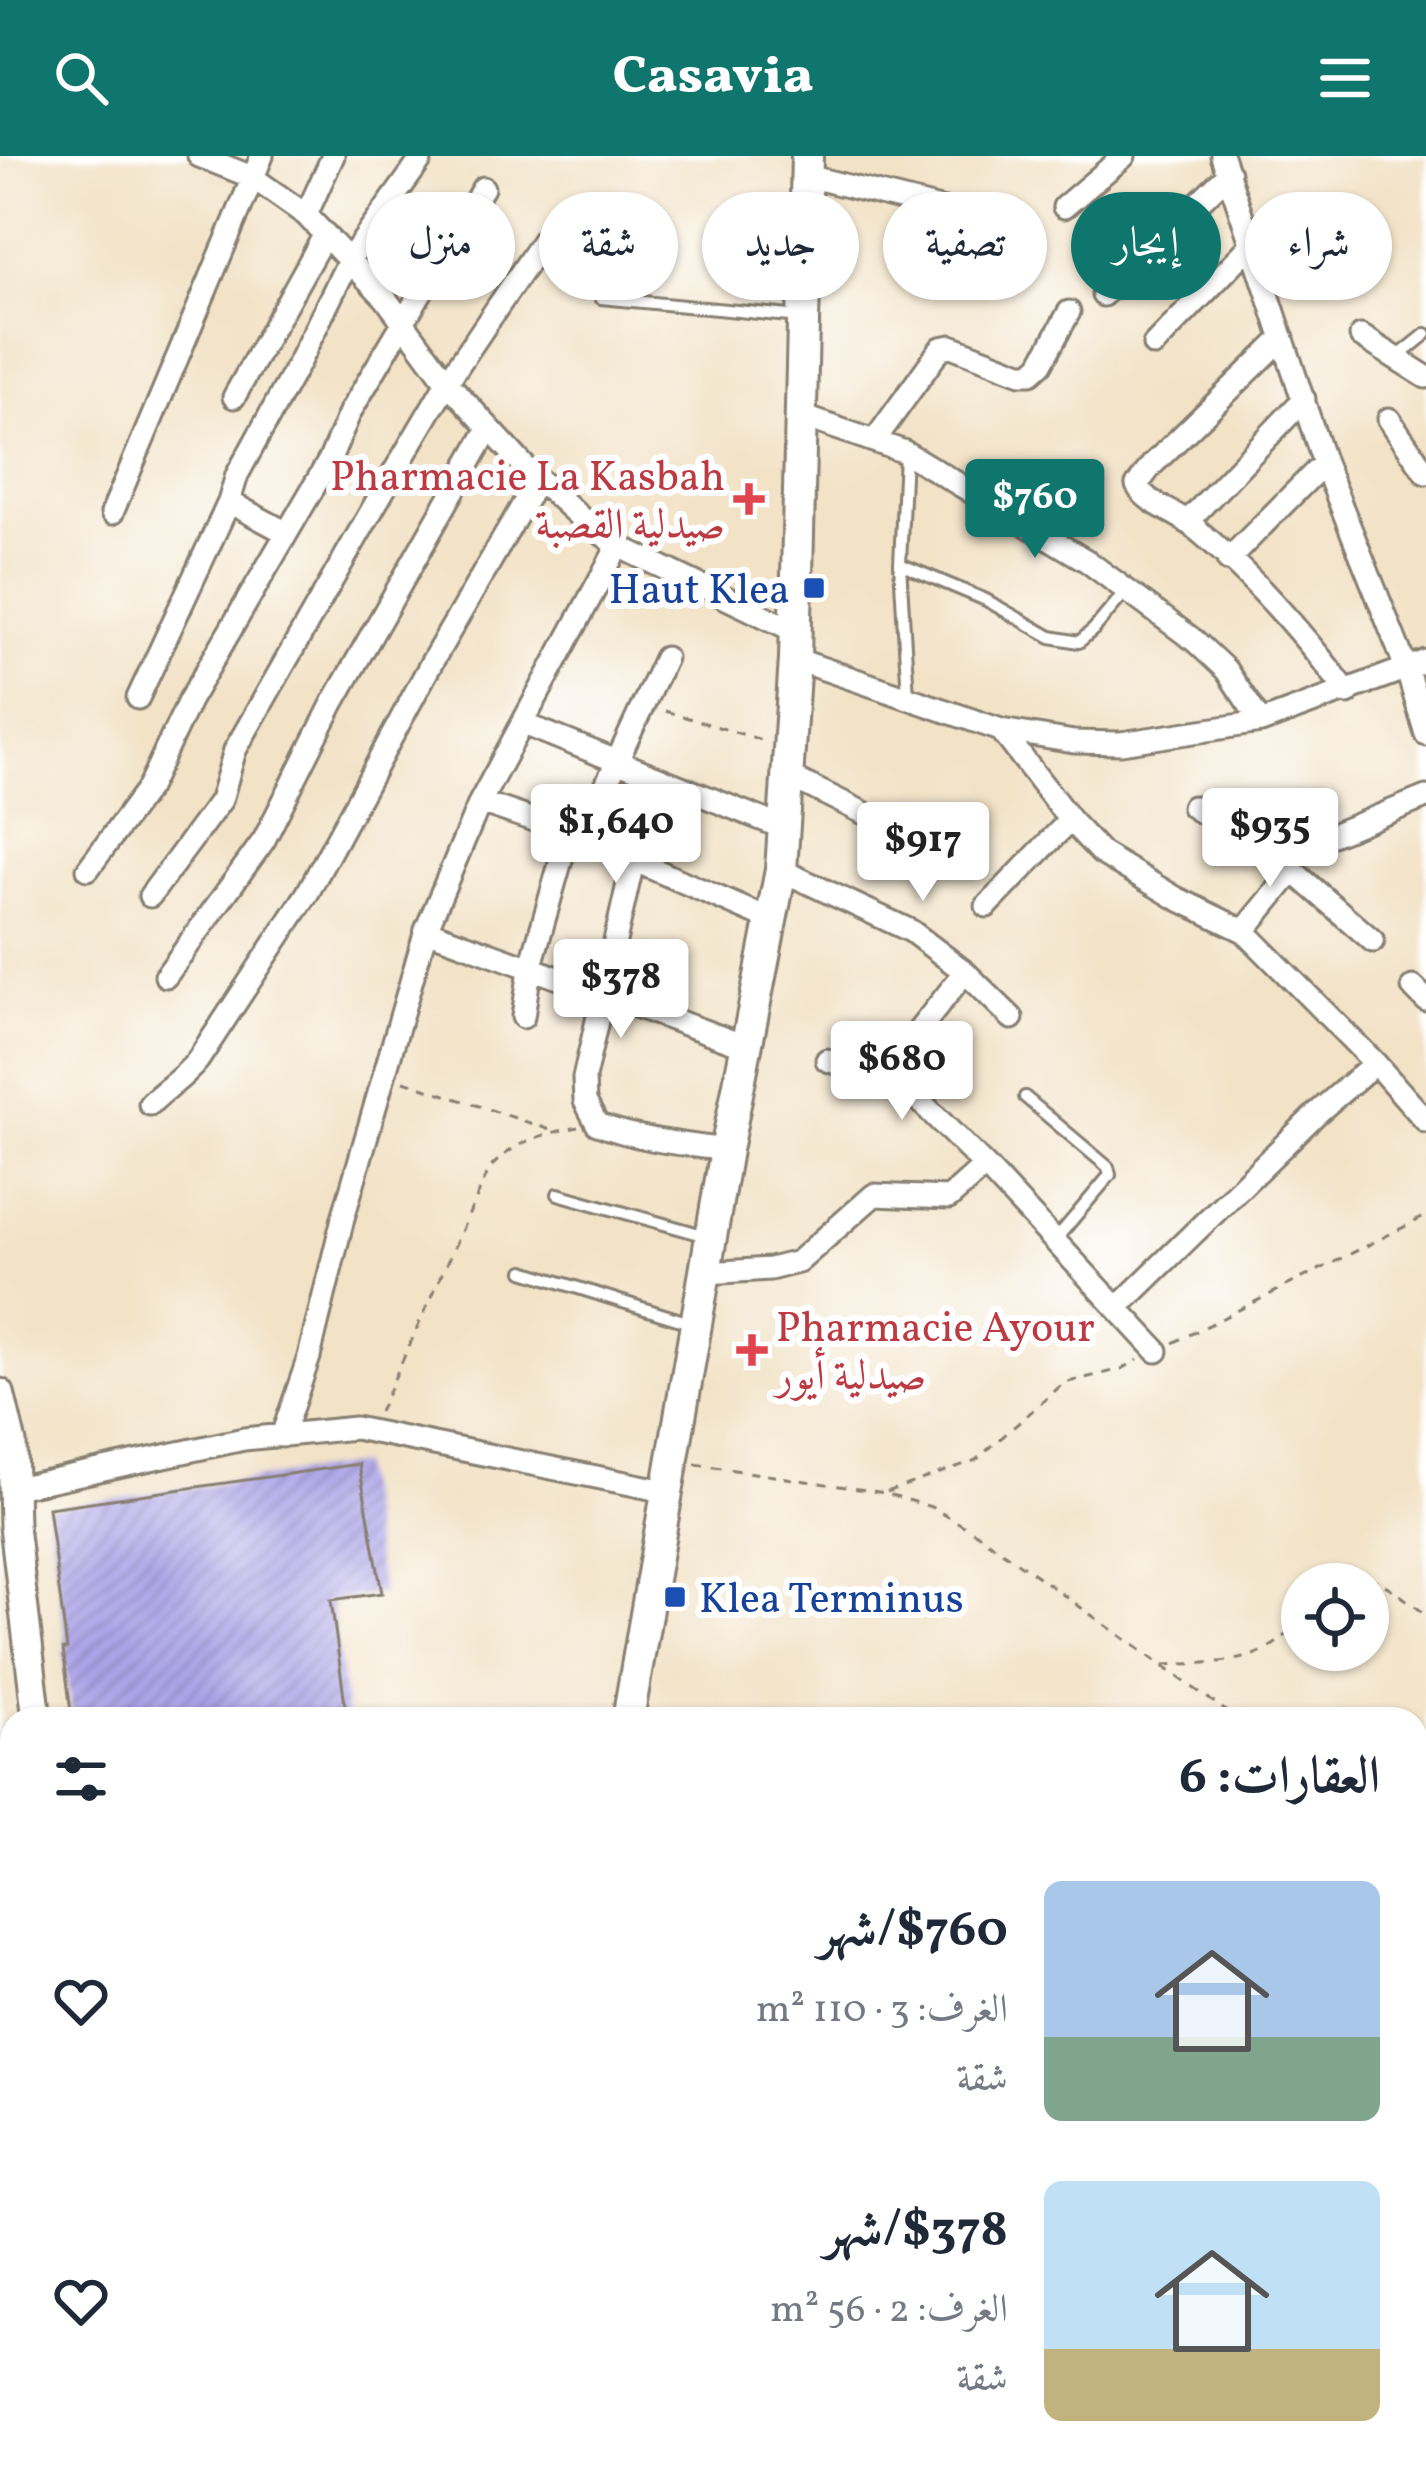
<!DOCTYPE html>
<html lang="ar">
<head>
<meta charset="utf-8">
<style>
  :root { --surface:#fff; --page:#f6f6f7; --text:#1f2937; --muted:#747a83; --accent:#0f766e }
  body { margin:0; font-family:Vollkorn,Amiri,serif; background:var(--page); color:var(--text); direction:rtl; height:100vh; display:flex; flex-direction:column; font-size:45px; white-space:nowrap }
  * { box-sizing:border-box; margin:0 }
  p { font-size:39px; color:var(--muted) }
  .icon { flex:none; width:66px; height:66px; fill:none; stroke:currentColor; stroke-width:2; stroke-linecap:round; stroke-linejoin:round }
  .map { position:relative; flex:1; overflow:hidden; direction:ltr }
  .drawer { position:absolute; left:0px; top:1551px; width:1428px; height:771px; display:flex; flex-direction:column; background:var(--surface); border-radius:36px 36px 0 0; box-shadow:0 3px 9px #0004; direction:rtl }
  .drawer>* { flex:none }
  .top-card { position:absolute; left:36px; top:36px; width:1356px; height:108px; direction:rtl; display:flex; gap:24px }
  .buttons { position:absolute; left:1281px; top:1407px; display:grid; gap:24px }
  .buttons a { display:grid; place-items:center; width:108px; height:108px; border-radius:50%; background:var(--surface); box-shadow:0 3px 9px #0004; font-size:60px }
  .price { position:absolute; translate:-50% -102px; padding:0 27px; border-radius:12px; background:#fff; color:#222; font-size:39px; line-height:78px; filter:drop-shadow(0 3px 6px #0008) }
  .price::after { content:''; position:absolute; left:50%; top:72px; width:36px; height:27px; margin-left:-18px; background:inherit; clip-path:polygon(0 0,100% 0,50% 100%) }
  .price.current { background:var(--accent); color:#fff }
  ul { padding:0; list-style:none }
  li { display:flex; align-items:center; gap:36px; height:300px; padding:0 48px }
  li span { display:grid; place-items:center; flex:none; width:336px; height:240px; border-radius:18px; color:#555 }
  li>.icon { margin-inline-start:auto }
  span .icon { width:144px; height:144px; fill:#fffc; stroke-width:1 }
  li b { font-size:51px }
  h2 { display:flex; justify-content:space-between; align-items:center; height:144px; padding:0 48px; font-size:51px }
  .chip { padding:0 42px; border-radius:54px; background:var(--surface); box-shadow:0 3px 9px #0004; font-size:42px; line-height:108px }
  .chip.current { background:var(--accent); color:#fff }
  header { display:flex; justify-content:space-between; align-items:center; height:156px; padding:0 48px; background:var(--accent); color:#fff; font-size:54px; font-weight:800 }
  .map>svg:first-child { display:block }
  .building { fill:url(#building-hatch) }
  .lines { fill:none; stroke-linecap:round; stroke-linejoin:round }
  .service-casing { stroke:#877f71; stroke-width:16 }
  .minor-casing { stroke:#877f71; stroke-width:27 }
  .tertiary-casing { stroke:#877f71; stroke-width:33 }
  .secondary-casing { stroke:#877f71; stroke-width:36 }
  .path { stroke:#877f71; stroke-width:3; stroke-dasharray:9 9; stroke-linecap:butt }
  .service { stroke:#fff; stroke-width:10 }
  .minor { stroke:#fff; stroke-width:21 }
  .tertiary { stroke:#fff; stroke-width:27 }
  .secondary { stroke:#fff; stroke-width:30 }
  .health-dot { fill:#e0444e; stroke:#fff; stroke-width:4.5 }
  .transit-dot { fill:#1a4fb4; stroke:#fff; stroke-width:4.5 }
  .labels { text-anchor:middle; stroke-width:12; stroke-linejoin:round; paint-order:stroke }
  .health-label { font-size:42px; fill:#be3a42; stroke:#fff; text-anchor:end }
  .transit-label { font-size:42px; fill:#164399; stroke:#fff; text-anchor:end }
</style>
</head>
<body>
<header><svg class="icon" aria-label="menu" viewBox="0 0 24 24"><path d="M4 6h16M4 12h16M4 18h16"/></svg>Casavia<svg class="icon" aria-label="search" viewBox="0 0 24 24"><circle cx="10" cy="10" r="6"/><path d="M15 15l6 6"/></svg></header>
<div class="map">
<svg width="1426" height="2320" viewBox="0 0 1426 2320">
  <defs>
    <pattern id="building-hatch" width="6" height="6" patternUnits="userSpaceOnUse" patternTransform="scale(3)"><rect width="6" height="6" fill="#aca3e8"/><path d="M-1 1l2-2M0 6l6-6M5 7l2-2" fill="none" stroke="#8b84bb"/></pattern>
  </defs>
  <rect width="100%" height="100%" fill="#fff"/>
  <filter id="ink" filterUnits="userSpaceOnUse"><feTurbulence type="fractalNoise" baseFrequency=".00833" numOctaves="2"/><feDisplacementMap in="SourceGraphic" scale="24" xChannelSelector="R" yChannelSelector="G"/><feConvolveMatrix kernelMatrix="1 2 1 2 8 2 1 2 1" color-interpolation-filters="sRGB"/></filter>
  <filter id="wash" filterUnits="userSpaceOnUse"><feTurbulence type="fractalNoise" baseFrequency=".004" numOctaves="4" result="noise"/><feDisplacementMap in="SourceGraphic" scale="48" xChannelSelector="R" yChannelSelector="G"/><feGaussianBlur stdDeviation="2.7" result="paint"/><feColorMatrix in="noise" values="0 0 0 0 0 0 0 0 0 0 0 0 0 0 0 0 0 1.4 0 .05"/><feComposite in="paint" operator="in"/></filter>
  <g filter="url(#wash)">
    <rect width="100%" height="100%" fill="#f2e2c6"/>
    <g id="blocks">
      <path class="building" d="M359 1308 382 1437 331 1444 347 1563H72L63 1493H67L48 1352Z"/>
    </g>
  </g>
  <g filter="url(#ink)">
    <use href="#blocks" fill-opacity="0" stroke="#877f71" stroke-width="3"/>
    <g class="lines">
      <defs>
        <path id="service" d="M601 142 800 161
          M1396 202 1426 178
          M905 298 900 408 908 540
          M900 408 986 444 1051 481 1079 486 1094 473 1126 435
          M1025 941 1108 1011 1110 1019 1056 1083
          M558 1038 710 1081
          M524 1115 693 1168"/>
        <path id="minor" d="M199 0 252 21 306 59 386 143 447 226 526 312 581 362 618 390 793 474
          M1222 0 1324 307 1407 514 1426 578
          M807 20 1009 70
          M1064 51 1124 0
          M306 59 333 0
          M1103 139 1229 17
          M1361 180 1426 221
          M1283 182 1152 309 1137 329C1147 348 1172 354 1189 367 1250 416 1301 475 1348 537
          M1154 189 1254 86
          M234 241 325 78
          M799 259 905 296 1087 405 1195 485 1226 514 1261 566
          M1389 263 1426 317
          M875 284 941 192 951 190 1021 217H1031L1041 208 1069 156
          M229 346 237 319 298 208 349 104 420 5
          M112 357 262 0
          M1187 366 1304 243
          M1228 404 1324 307
          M795 503 1001 574 1074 586 1121 587 1261 566 1426 505
          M138 542 229 346 285 376
          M524 568 786 673
          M1001 574 1070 664 1101 697 1176 742 1244 775 1375 907 1426 965
          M789 620 943 696
          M605 631 665 502
          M480 646 569 676 770 764
          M1193 651 1293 715 1373 785
          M1273 703 1426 641
          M633 706 584 922 585 945 597 968C639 984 681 988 726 994
          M88 713 148 632 189 545 330 303 350 256 483 32
          M781 714 911 775 965 816 1012 862
          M150 740 221 644 235 594 376 347 447 226 543 84
          M987 750 1070 664
          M426 774 748 891
          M1244 775 1293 715
          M166 820 264 684 333 547 489 272
          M1413 831 1426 844
          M523 861 530 813 569 676
          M827 904 882 921 916 941 988 1013
          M882 921 965 816
          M150 948C166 932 184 922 198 904L307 738 433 504 538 323
          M706 1117 770 1113 798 1106 874 1039 949 1042 978 1016 988 1013 1157 1195
          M1118 1151 1316 958 1375 907
          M282 1280 309 1201 343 1062 426 774 480 646 618 390
          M15 1332 244 1283 355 1272 670 1336
          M1416 2142 1426 2146
          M1416 2225 1426 2230
          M1416 2307 1426 2312
          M1273 2320 1277 2310"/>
        <path id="tertiary" d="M0 1237 12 1287 14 1370 37 1563
          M40 2320 42 2310"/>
        <path id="secondary" d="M628 1563 726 994 781 714 795 503 807 0
          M487 2320 489 2310"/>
      </defs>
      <use href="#service" class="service-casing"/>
      <use href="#minor" class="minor-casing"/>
      <use href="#tertiary" class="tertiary-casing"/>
      <use href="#secondary" class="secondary-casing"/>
      <path class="path" d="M665 555 765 585
        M404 925 554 975
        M1173 1187 1426 1060
        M379 1256 490 1012C515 985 543 978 578 971
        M695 1308 885 1337 931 1351 978 1378 1237 1563
        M887 1336 976 1304 1064 1227 1122 1213 1138 1204
        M1334 1428C1369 1406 1397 1439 1426 1458
        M1164 1509C1224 1505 1260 1512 1302 1463
        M1416 1669 1426 1674
        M1416 2014 1426 2018
        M344 2310 371 2320"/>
      <use href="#service" class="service"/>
      <use href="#minor" class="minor"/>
      <use href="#tertiary" class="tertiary"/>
      <use href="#secondary" class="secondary"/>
    </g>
  </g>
  <g class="health-dot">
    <path d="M743 325h12v12h12v12h-12v12h-12v-12h-12v-12h12z"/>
    <path d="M746 1176h12v12h12v12h-12v12h-12v-12h-12v-12h12z"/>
  </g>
  <g class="transit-dot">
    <rect x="802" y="420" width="24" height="24" rx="6"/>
    <rect x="663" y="1429" width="24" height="24" rx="6"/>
  </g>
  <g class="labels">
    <g class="health-label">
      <text x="725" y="334">Pharmacie La Kasbah<tspan x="725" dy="48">صيدلية القصبة</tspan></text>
      <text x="776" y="1185" text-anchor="start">Pharmacie Ayour<tspan x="776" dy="48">صيدلية أيور</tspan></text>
    </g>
    <g class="transit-label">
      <text x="790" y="447">Haut Klea</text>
      <text x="699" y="1456" text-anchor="start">Klea Terminus</text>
    </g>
  </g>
</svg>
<div class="buttons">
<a><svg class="icon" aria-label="locate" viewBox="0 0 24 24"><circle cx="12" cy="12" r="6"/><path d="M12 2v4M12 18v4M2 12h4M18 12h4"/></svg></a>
</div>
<b class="price current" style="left:1035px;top:405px">$760</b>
<b class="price" style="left:616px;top:730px">$1,640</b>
<b class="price" style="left:1270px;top:734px">$935</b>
<b class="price" style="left:923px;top:748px">$917</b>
<b class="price" style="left:621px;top:885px">$378</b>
<b class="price" style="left:902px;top:967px">$680</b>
<div class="top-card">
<a class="chip">شراء</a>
<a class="chip current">إيجار</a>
<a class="chip">تصفية</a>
<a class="chip">جديد</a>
<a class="chip">شقة</a>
<a class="chip">منزل</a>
</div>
<section class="drawer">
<h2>العقارات: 6<svg class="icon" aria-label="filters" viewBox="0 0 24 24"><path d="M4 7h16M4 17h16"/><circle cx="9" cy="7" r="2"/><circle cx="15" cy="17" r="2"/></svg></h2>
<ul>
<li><span style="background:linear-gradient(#a9c7e8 65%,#7fa58c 0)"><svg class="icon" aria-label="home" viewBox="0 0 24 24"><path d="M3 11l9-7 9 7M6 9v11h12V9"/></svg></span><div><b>$760/شهر</b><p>الغرف: 3 · 110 m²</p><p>شقة</p></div><svg class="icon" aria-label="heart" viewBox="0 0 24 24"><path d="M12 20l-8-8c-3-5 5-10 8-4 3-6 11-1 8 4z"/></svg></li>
<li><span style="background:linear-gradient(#bfe0f5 70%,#c2b280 0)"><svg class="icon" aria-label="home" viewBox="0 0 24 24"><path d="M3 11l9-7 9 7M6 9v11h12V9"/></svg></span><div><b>$378/شهر</b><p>الغرف: 2 · 56 m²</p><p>شقة</p></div><svg class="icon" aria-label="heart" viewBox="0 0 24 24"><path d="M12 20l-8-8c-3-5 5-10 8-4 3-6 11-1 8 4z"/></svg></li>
</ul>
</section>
</div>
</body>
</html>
